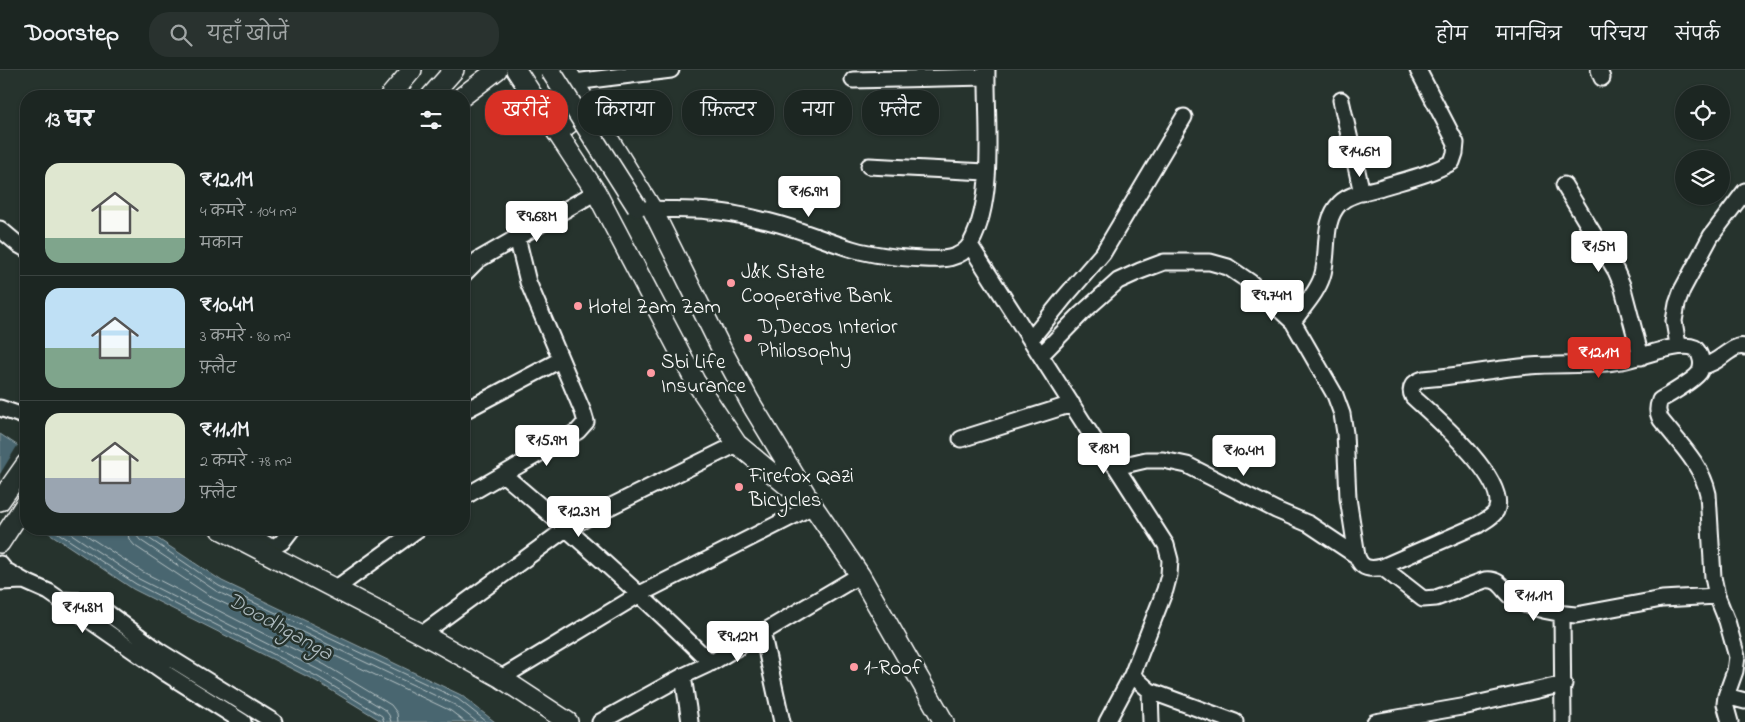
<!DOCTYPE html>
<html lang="hi">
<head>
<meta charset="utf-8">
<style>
  :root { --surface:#1c2622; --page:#29322f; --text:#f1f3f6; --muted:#a0a5a5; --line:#3a4340; --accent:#d93025 }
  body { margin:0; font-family:"Indie Flower","Playpen Sans Deva",sans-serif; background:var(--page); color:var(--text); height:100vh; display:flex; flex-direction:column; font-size:19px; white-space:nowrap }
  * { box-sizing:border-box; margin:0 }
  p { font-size:16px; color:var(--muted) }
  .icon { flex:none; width:28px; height:28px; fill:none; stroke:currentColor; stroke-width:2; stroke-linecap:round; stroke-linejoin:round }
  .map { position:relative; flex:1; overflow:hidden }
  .side { position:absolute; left:20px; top:20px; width:450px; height:445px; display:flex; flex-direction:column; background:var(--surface); border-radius:20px; box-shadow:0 1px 4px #0004,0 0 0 1px var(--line) }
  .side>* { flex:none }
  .hud { position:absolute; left:485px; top:20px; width:475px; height:45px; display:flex; gap:10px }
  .controls { position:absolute; left:1675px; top:15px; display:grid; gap:10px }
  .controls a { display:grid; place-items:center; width:55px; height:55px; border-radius:50%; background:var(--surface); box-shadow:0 1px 4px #0004,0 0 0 1px var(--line); font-size:25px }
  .price { position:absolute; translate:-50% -42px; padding:0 11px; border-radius:5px; background:#fff; color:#222; font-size:16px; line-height:32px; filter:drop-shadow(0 1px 2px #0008) }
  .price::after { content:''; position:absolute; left:50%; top:30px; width:15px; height:11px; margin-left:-8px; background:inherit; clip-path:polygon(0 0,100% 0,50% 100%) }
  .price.selected { background:var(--accent); color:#fff }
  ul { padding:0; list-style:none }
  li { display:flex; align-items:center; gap:15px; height:125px; padding:0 25px }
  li+li { border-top:1px solid var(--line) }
  li span { display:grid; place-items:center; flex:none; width:140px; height:100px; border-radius:15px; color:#555 }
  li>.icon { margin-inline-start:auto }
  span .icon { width:60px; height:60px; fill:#fffc; stroke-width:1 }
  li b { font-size:21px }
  h2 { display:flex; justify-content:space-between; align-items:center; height:60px; padding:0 25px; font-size:21px }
  .chip { padding:0 18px; border-radius:20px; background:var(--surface); box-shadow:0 1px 4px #0004,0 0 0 1px var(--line); font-size:18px; line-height:45px }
  .chip.selected { background:var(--accent); color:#fff }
  header { display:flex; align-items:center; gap:30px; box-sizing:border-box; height:70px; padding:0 25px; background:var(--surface); border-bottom:1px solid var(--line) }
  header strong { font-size:24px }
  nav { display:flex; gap:28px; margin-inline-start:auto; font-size:18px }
  .search { width:350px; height:45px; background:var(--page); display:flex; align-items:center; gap:12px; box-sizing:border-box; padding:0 18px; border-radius:20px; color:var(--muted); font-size:19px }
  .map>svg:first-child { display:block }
  .water { fill:#49666f; stroke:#92a3a9 }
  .pier { fill:#26332d }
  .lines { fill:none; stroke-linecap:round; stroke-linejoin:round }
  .shore { stroke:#b6c2c5; stroke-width:1 }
  .minor-casing { stroke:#fff; stroke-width:19 }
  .major-casing { stroke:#fff; stroke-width:22 }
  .minor { stroke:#26332d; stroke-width:15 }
  .major { stroke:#26332d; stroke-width:19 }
  .major-bridge-casing { stroke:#fff; stroke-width:22; stroke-linecap:butt }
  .major-bridge { stroke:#26332d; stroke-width:19 }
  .poi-dot { fill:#ff9aa2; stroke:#26332d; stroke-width:2 }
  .labels { text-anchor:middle; stroke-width:5; stroke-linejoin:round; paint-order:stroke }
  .poi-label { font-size:21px; fill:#fff; stroke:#26332d; text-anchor:start }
  .water-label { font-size:22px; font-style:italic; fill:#adbabe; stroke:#26332d }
</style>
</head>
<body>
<header>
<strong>Doorstep</strong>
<div class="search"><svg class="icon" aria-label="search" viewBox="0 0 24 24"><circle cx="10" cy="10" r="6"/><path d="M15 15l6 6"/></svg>यहाँ खोजें</div>
<nav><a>होम</a><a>मानचित्र</a><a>परिचय</a><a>संपर्क</a></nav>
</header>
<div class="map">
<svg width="1745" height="652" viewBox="0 0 1745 652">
  <rect width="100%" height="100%" fill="#26332d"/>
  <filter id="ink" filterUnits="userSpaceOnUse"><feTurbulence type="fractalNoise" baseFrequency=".02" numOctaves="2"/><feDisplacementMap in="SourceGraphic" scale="10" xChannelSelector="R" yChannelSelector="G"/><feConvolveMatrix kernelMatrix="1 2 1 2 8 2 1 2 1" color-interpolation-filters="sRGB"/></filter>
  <g filter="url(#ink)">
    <path class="water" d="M0 364 26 381 0 430Z
      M43 459H143L222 511 461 625 495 652H383L316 611 133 519Z"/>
    <path class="pier" d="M19 373 26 378V447L25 449 0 433V404Z"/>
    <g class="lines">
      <path class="shore" d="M52 459 136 514 318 607 382 646 384 652
        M64 459 139 509 321 601 385 640 389 645 391 652
        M77 459 143 502 325 595 391 635 397 643 398 652
        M127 459 129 469 135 476 213 528 451 641 465 652
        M135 459 136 465 140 470 216 521 455 635 477 652
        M141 459 144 465 219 516 458 629 487 652"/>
      <defs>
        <path id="minor" d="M1599 0 1602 8
          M853 10 987 7
          M574 12 671 0
          M1341 30 1362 123
          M869 96 986 102
          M1564 115 1616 201 1622 215 1641 287
          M652 139C671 140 691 139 709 141 727 142 745 146 762 150 793 156 822 170 852 179 876 186 899 188 924 189 941 190 961 190 971 173 996 127 986 51 987 0
          M0 159 19 175 26 179
          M970 175 1097 374 1116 397 1166 475 1170 490 1169 505 1165 520 1132 605 1107 652
          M464 204 478 190 596 122
          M1293 252C1302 238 1317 223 1322 207 1330 183 1321 152 1340 133 1349 124 1367 121 1379 118 1404 110 1429 105 1452 92L1455 83 1456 73 1418 0
          M1031 269 1064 228 1103 183 1184 47
          M1678 275 1674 251 1677 234 1682 220 1711 166 1745 121
          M1041 285 1081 244 1118 211 1140 201 1164 192H1210L1228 197 1250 212 1293 252 1335 325 1342 344 1345 363 1348 428 1357 486C1361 499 1370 500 1382 497L1478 455C1484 451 1493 447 1496 441 1510 411 1434 346 1413 327 1408 317 1414 312 1423 309 1459 306 1494 299 1530 296 1560 293 1591 297 1621 291 1641 288 1678 271 1695 278 1701 284 1704 295 1699 303 1694 310 1669 325 1660 330 1657 338 1657 342 1661 350 1679 373 1702 395 1708 424L1713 507 1717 526 1727 551 1737 587 1735 601 1726 626 1725 634 1730 652
          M1702 296C1720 294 1731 273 1745 277
          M0 338 26 347
          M464 341 560 290
          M961 369 1072 334
          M1116 397 1146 390H1163L1187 395 1276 440 1309 454 1357 486
          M504 405C575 465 644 527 711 593
          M464 427 578 361 586 352 583 342 528 212 517 167
          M241 459 269 476 273 477 282 472 292 459
          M0 494 5 500 24 511
          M1382 497 1423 529 1436 528 1485 510C1502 508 1503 522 1516 530 1533 539 1557 544 1576 545L1662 529 1717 526
          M0 512 24 511 49 522 167 604 243 652
          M335 519 418 459
          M60 530 84 531 101 538 159 581 274 652
          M1562 544 1563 652
          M762 561 782 652
          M422 564 567 458 737 374
          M1132 605 1150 621 1235 652
          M683 606 690 652
          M501 608 640 524 813 436
          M1150 621 1151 652
          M1726 626 1745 631
          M600 652 683 606 711 593 860 505
          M1375 652 1467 636 1564 614"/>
        <path id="major" d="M516 0 596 122 695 311 737 374 802 428
          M566 0 652 139 724 284 750 332 813 436 860 505 944 652
          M390 26 412 0
          M431 26 454 0
          M463 26 497 0
          M557 63 589 38
          M0 431 26 394
          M220 459 422 564 501 608 568 652
          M0 473 26 433"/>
      </defs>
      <use href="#minor" class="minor-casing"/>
      <use href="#major" class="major-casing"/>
      <use href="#minor" class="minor"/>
      <use href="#major" class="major"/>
      <defs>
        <path id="major-bridge" d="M550 0 637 137"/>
      </defs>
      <use href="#major-bridge" class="major-bridge-casing"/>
      <use href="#major-bridge" class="major-bridge"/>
    </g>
  </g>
  <g class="poi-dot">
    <circle cx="731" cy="213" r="5"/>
    <circle cx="578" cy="236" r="5"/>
    <circle cx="748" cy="268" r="5"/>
    <circle cx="651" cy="303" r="5"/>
    <circle cx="739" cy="417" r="5"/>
    <circle cx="854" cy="597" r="5"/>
  </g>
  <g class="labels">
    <g class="poi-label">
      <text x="741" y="208">J&amp;K State<tspan x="741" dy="24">Cooperative Bank</tspan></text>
      <text x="588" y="243">Hotel Zam Zam</text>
      <text x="758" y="263">D,Decos Interior<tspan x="758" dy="24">Philosophy</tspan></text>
      <text x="661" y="298">Sbi Life<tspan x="661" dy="24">Insurance</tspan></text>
      <text x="749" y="412">Firefox Qazi<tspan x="749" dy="24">Bicycles</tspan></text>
      <text x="864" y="604">1-Roof</text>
    </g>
    <g class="water-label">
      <text transform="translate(281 555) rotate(29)" y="8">Doodhganga</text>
    </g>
  </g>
</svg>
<div class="controls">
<a><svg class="icon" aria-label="locate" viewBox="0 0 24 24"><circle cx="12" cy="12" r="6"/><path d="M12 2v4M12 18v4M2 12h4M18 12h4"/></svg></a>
<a><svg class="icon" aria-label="layers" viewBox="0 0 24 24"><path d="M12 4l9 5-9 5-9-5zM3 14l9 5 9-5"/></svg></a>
</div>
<b class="price" style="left:1360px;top:108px">₹14.6M</b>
<b class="price" style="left:809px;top:148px">₹16.9M</b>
<b class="price" style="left:537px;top:173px">₹9.68M</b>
<b class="price" style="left:1599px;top:203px">₹15M</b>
<b class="price" style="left:1272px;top:252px">₹9.74M</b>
<b class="price selected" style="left:1599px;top:309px">₹12.1M</b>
<b class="price" style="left:547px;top:397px">₹15.9M</b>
<b class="price" style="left:1104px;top:405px">₹18M</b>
<b class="price" style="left:1244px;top:407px">₹10.4M</b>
<b class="price" style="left:579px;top:468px">₹12.3M</b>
<b class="price" style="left:1534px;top:552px">₹11.1M</b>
<b class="price" style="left:83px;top:564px">₹14.8M</b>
<b class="price" style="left:738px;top:593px">₹9.12M</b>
<div class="hud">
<a class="chip selected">खरीदें</a>
<a class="chip">किराया</a>
<a class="chip">फ़िल्टर</a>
<a class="chip">नया</a>
<a class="chip">फ़्लैट</a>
</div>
<section class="side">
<h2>13 घर<svg class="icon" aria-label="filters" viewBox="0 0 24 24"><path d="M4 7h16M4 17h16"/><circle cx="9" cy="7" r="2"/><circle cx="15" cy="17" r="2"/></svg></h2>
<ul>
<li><span style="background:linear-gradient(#dfe7d0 75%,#7fa58c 0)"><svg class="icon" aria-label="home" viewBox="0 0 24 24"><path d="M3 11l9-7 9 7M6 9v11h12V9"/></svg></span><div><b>₹12.1M</b><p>4 कमरे · 104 m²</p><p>मकान</p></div></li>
<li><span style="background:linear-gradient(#bfe0f5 60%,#7fa58c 0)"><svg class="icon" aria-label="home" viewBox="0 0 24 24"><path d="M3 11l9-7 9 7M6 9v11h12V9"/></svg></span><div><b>₹10.4M</b><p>3 कमरे · 80 m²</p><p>फ़्लैट</p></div></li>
<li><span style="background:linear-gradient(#dfe7d0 65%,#9aa5b1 0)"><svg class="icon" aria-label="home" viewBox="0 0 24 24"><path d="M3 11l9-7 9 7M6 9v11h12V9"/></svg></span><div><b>₹11.1M</b><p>2 कमरे · 78 m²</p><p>फ़्लैट</p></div></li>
</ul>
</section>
</div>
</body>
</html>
